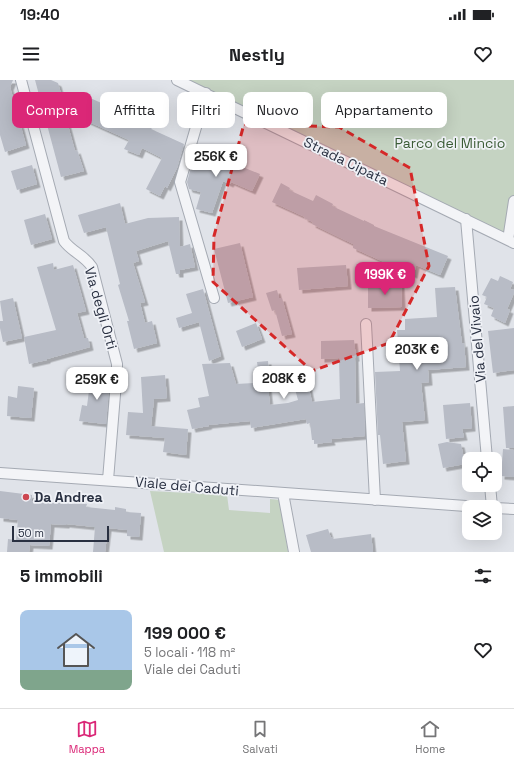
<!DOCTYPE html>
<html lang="it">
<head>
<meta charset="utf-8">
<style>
  :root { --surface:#fff; --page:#f2f2f2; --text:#202124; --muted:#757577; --line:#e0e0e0; --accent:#db2777 }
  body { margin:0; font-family:"Space Grotesk",sans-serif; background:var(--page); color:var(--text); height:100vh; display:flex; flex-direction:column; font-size:15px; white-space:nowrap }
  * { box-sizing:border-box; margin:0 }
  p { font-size:13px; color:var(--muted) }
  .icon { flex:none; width:22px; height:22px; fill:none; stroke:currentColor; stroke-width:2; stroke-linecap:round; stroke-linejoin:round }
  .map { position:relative; height:472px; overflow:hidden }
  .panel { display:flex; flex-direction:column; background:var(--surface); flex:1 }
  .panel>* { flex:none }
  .hud { position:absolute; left:12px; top:12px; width:490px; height:36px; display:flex; gap:8px }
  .controls { position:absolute; left:462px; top:372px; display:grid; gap:8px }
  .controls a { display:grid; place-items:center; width:40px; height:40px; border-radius:8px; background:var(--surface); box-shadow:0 4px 16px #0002; font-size:20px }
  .scale { position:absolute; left:12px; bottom:10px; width:97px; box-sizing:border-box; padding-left:4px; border:2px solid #293041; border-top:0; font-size:11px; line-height:14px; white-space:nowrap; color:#293041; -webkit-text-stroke:3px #f0f2f7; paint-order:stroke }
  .price { position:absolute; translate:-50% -34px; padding:0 9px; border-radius:8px; background:#fff; color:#222; font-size:13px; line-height:26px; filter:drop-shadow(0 1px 2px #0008) }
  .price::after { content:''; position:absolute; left:50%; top:24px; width:12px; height:9px; margin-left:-6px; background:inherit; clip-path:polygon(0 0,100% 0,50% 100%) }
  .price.active { background:var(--accent); color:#fff }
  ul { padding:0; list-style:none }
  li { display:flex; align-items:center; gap:12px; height:100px; padding:0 20px }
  li span { display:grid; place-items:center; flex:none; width:112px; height:80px; border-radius:8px; color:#555 }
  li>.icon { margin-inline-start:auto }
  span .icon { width:48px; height:48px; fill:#fffc; stroke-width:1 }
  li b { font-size:17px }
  h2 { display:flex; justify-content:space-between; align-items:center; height:48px; padding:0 20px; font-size:17px }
  .tag { padding:0 14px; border-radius:8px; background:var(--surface); box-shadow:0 4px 16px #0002; font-size:14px; line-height:36px }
  .tag.active { background:var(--accent); color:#fff }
  .status { display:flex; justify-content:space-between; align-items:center; height:28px; padding:0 20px; background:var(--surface); direction:ltr }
  .status svg { height:11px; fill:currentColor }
  header { display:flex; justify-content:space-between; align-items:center; height:52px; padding:0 20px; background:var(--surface); font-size:18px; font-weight:700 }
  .tab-bar { display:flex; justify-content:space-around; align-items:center; height:56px; border-top:1px solid var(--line); background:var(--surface); font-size:11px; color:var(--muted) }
  .tab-bar a { display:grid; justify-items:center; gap:2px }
  .tab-bar .active { color:var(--accent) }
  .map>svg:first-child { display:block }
  .green { fill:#c5d3c2 }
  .building { fill:#b8bcc6; filter:url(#shadow) }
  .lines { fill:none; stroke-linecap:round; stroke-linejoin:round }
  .street-casing { stroke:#a5aab3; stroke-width:12 }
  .street { stroke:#f3f4f7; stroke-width:10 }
  .marked { fill:#d62828; fill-opacity:0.2; stroke:#d62828; stroke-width:3; stroke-dasharray:8 5; stroke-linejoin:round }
  .poi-dot { fill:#cd4751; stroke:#f0f2f7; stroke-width:1.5 }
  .labels { text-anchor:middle; stroke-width:3.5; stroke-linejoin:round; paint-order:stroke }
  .park-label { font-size:14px; fill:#3b5c36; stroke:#f0f2f7 }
  .street-label { font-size:14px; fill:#293041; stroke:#f0f2f7 }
  .poi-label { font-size:14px; font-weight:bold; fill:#293041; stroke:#f0f2f7; text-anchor:start }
</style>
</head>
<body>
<div class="status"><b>19:40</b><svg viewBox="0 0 49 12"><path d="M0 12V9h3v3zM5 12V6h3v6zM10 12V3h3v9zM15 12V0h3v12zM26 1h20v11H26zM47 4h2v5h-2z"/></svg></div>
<header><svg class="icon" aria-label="menu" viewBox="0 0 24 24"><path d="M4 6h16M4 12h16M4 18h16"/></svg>Nestly<svg class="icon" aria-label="heart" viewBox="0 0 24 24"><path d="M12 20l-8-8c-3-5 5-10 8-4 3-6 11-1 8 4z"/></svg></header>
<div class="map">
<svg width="514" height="472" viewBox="0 0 514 472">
  <defs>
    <filter id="shadow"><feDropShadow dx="3.5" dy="3.5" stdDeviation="0" flood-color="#0004"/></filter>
  </defs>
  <rect width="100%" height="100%" fill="#e0e3e9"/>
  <path class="green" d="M177 0H514V164Z
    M150 411 227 415 229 430 270 433V419L280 420 288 472H164Z"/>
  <path class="building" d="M0 0H13L10 7 26 65 5 72 0 55Z
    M35 0H51L58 3 66 32 64 31 75 71 77 70 84 91 61 97Z
    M79 13 117 30 114 38 134 47 137 41 152 48 151 49 184 64 177 88 167 108 165 106 160 116 146 109 162 78 142 68 139 75 124 69 129 60 69 33Z
    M196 69 218 77 260 94 252 111 231 102 230 104 223 101 212 133 196 129 201 112 189 109 187 102Z
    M32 85 37 104 17 110 11 91Z
    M281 103 290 108 289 110 313 121 316 115 333 124 332 126 364 141V140L374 145V146L448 176 440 195 416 185 414 195 376 184V183L384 182 353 168V164L312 144 313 142 304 138 305 137 272 122Z
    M120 123 125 144 148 138 179 137 180 167 190 164 195 187 180 190V194H176L168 161 136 171 139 181 133 183 145 222 140 223 145 243 152 241 157 263 134 269 127 241H129L118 205 120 204 106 147 84 153 78 135Z
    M45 134 52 159 31 165 24 140Z
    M240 163 253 217 228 223 214 169Z
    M53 183 54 190 73 185 86 231 77 233 84 258H88L90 267 47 279V280L29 284 24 257 56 250 37 187Z
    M346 185 348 206 299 210 297 188Z
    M500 196 513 202 510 209 514 210V213L507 229 510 230 505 243 491 236 494 228 484 224 487 217 482 215 491 198 498 201Z
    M401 204 402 227 368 228V205Z
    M455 207 462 264 464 263 466 287 428 290 429 302 421 303 425 340 402 342 406 381 383 384 380 355H378L375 292 400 291 397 250H405V239L437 237 435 208Z
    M203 209 221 276 209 281 199 242 179 248 176 238 192 233 186 214Z
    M277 210 279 218H282L292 254 282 256 275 230 272 231 266 213Z
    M13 218 22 258 3 262 0 248V241H3L0 221Z
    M256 243 262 259 242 267 236 251Z
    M514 248V290L493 293 488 251Z
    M354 260 356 278H355L356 324 364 323 365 356 331 359 332 362 314 364V360H312L310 343 307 344 306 339 251 348 250 341 208 345 209 346 192 349 187 330 200 327 198 318 209 316 202 284 230 283 236 304 254 303 253 297H259L257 282 268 281 270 306 268 307 270 325 288 323 298 320 292 298 306 295 312 322 340 319 339 278 321 279V261Z
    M91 295 110 297 106 344 79 341 82 325 87 326Z
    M165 295 167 318 154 319 151 346 188 349 186 375 163 372 165 358 126 355 128 332 143 333 141 297Z
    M18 306 34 308 31 338 7 336 8 316 17 318Z
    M470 323 472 348 462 349 464 357 446 359 443 325Z
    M514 326V368H506L503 327Z
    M447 362 461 364 465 384 443 388 438 364Z
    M503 369 514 370V397L501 396Z
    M0 411 32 415V421L74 424 75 422 87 424 86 427 115 430V427L126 429V432L141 433 139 457 127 456V450L108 448 105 472H93L95 447 66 444V445L51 444 49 466 30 465 29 472H7L8 459 16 460 18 440 0 438Z
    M328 449 331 458 333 457V459L371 454 373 472H311L306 455Z"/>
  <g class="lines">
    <defs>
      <path id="street" d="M21 0 64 161C72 172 84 175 92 187L117 284V290L108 400
        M177 0 514 163
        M206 13 180 102 214 218
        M466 139 487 379
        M508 160 514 121
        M366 244 375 420
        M0 393C160 403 320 416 480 427
        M490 405 492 427
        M283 413 294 472
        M495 428 514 429"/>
    </defs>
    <use href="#street" class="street-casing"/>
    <use href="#street" class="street"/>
  </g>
  <path class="marked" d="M244 44 339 47 410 88 429 186 389 263 312 291 213 202 214 156Z"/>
  <circle class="poi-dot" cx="26" cy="417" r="4"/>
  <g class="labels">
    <g class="park-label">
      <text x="450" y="68">Parco del Mincio</text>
    </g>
    <g class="street-label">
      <text transform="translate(346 81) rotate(26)" y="5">Strada Cipata</text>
      <text transform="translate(101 228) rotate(74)" y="5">Via degli Orti</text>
      <text transform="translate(477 259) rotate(-95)" y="5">Via del Vivaio</text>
      <text transform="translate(187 406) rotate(5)" y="5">Viale dei Caduti</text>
    </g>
    <g class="poi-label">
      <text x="34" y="422">Da Andrea</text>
    </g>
  </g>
</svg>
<div class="controls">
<a><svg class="icon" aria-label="locate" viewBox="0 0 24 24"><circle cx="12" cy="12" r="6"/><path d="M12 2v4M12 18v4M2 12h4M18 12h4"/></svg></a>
<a><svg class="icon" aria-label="layers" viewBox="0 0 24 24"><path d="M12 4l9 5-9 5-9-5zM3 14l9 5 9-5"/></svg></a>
</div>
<div class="scale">50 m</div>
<b class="price" style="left:216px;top:98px">256K €</b>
<b class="price active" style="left:385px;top:216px">199K €</b>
<b class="price" style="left:417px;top:291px">203K €</b>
<b class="price" style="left:284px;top:320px">208K €</b>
<b class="price" style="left:97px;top:321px">259K €</b>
<div class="hud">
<a class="tag active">Compra</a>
<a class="tag">Affitta</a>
<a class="tag">Filtri</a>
<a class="tag">Nuovo</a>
<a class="tag">Appartamento</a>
</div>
</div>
<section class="panel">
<h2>5 immobili<svg class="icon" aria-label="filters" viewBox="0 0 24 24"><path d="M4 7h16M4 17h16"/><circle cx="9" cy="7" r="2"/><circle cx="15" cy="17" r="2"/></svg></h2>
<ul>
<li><span style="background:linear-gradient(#a9c7e8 75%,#7fa58c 0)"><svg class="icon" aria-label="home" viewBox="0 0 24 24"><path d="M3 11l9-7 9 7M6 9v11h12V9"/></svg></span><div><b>199 000 €</b><p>5 locali · 118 m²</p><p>Viale dei Caduti</p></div><svg class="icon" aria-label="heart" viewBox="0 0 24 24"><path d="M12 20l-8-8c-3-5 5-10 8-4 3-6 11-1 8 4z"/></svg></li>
</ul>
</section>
<nav class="tab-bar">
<a class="active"><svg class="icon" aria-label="map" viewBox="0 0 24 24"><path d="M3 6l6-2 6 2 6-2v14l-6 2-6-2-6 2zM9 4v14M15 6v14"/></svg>Mappa</a>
<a><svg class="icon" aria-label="saved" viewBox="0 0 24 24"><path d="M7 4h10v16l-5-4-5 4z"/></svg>Salvati</a>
<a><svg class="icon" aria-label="home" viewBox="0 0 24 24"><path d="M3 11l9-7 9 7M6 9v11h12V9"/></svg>Home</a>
</nav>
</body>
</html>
